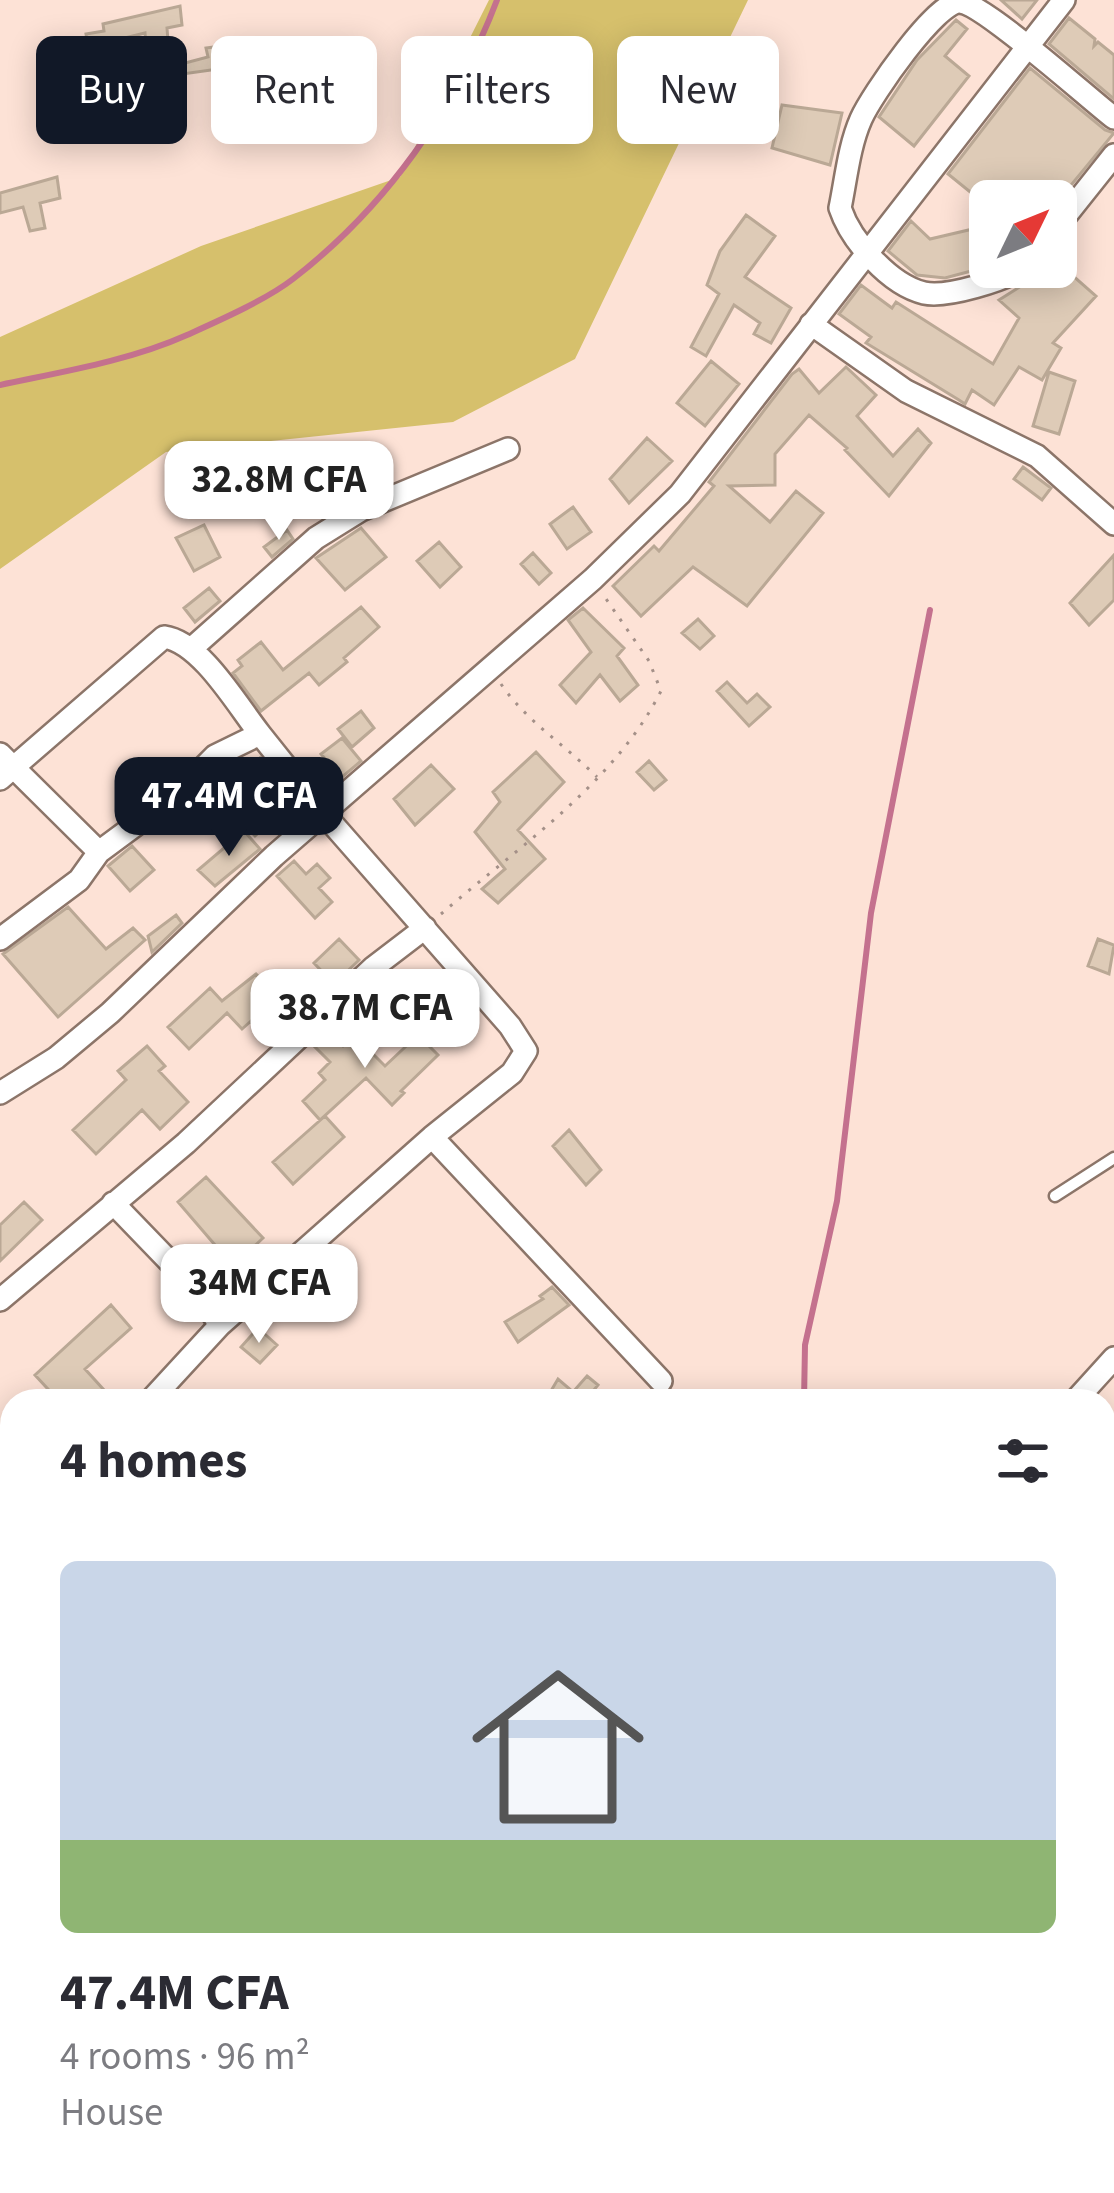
<!DOCTYPE html>
<html lang="en">
<head>
<meta charset="utf-8">
<style>
  :root { --surface:#fff; --page:#f7f7f7; --text:#2b2b33; --muted:#7c7c81; --accent:#111827 }
  body { margin:0; font-family:"Source Sans 3",sans-serif; background:var(--page); color:var(--text); height:100vh; display:flex; flex-direction:column; font-size:45px; white-space:nowrap }
  * { box-sizing:border-box; margin:0 }
  p { font-size:39px; color:var(--muted) }
  .icon { flex:none; width:66px; height:66px; fill:none; stroke:currentColor; stroke-width:2; stroke-linecap:round; stroke-linejoin:round }
  .map { position:relative; flex:1; overflow:hidden }
  .drawer { position:absolute; left:0px; top:1389px; width:1116px; height:804px; display:flex; flex-direction:column; background:var(--surface); border-radius:36px 36px 0 0; box-shadow:0 6px 30px #0003 }
  .drawer>* { flex:none }
  .top-card { position:absolute; left:36px; top:36px; width:1044px; height:108px; display:flex; gap:24px }
  .needle { width:78px; rotate:47deg }
  .tools { position:absolute; left:969px; top:180px; display:grid; gap:24px }
  .tools a { display:grid; place-items:center; width:108px; height:108px; border-radius:18px; background:var(--surface); box-shadow:0 6px 30px #0003; font-size:60px }
  .price { position:absolute; translate:-50% -102px; padding:0 27px; border-radius:24px; background:#fff; color:#222; font-size:39px; line-height:78px; filter:drop-shadow(0 3px 6px #0008) }
  .price::after { content:''; position:absolute; left:50%; top:72px; width:36px; height:27px; margin-left:-18px; background:inherit; clip-path:polygon(0 0,100% 0,50% 100%) }
  .price.on { background:var(--accent); color:#fff }
  ul { padding:0; list-style:none }
  li { display:grid; align-content:center; gap:24px; height:636px; padding:0 60px }
  li span { display:grid; place-items:center; height:372px; border-radius:18px; color:#555 }
  li>.icon { margin-inline-start:auto }
  span .icon { width:216px; height:216px; fill:#fffc; stroke-width:1 }
  li b { font-size:51px }
  h2 { display:flex; justify-content:space-between; align-items:center; height:144px; padding:0 60px; font-size:51px }
  .pill { padding:0 42px; border-radius:18px; background:var(--surface); box-shadow:0 6px 30px #0003; font-size:42px; line-height:108px }
  .pill.on { background:var(--accent); color:#fff }
  .map>svg:first-child { display:block }
  .green { fill:#d6c06c }
  .lines { fill:none; stroke-linecap:round; stroke-linejoin:round }
  .stream { stroke:#c4718e; stroke-width:6 }
  .building { fill:#decbb7; stroke:#baa895; stroke-width:3 }
  .service-casing { stroke:#8c7569; stroke-width:15 }
  .minor-casing { stroke:#8c7569; stroke-width:26 }
  .path { stroke:#a49088; stroke-width:3; stroke-dasharray:3 9; stroke-linecap:butt }
  .service { stroke:#fff; stroke-width:10 }
  .minor { stroke:#fff; stroke-width:21 }
</style>
</head>
<body>
<div class="map">
<svg width="1114" height="2193" viewBox="0 0 1114 2193">
  <rect width="100%" height="100%" fill="#fde2d6"/>
  <path class="green" d="M489 0H748L575 359 453 422 166 452 0 569V337L201 246 400 177Z"/>
  <g class="lines">
    <path class="stream" d="M0 385C61 372 129 361 187 335 218 321 266 300 293 279 385 208 456 108 497 0
      M804 1401 805 1345 837 1201 871 913 930 610
      M831 2181 832 2193"/>
  </g>
  <path class="building" d="M1001 0H1037L1022 19Z
    M180 6 182 25 167 28 170 67 208 57 206 48 244 43 247 65 175 75 176 81 169 83 173 98 159 104 151 59 147 60 145 33 117 40 119 55 90 59 86 34 104 31 103 24Z
    M1069 18 1095 39 1094 46 1098 42 1114 55V99L1049 44Z
    M956 20 967 29 945 56 969 76 914 146 879 117 917 60Z
    M88 66 93 97 101 94V111L73 119 66 71Z
    M1030 68 1105 130 1114 133 1058 201H990V208L948 174Z
    M782 105 842 113 830 165 772 148Z
    M57 177 60 198 40 203 45 228 30 231 23 207 0 213V193Z
    M746 215 775 236 745 277 791 308 771 343 754 334 760 323 734 305 706 356 691 347 719 294 707 285 720 251Z
    M911 221 930 239 990 225V266L945 278 917 275 888 251Z
    M1039 267H1063L1096 296 1053 343 1061 348 1042 380 1019 367 994 405 972 390 965 404 959 400 866 343 871 337 839 314 861 285 892 308 896 302 993 364 1019 318 999 300 1032 279Z
    M711 361 739 384 705 426 677 403Z
    M846 367 876 395 857 416 893 456 918 429 931 443 889 496 845 450 847 448 809 415 775 454V485L729 486 770 522 796 491 823 513 747 606 693 567 641 616 613 586 654 546 659 551 714 486 709 482 792 374 799 369 819 393Z
    M1049 372 1075 381 1059 434 1033 426Z
    M647 438 672 461 629 503 610 479Z
    M1023 467 1051 488 1042 500 1014 479Z
    M573 507 591 532 567 549 550 524Z
    M204 525 220 557 194 571 176 538Z
    M361 528 386 557 345 590 316 558Z
    M287 530 293 539 272 557 264 547Z
    M439 542 461 567 440 587 417 561Z
    M533 553 551 573 539 584 521 564Z
    M1114 555V600L1089 625 1070 603Z
    M209 588 220 601 195 622 184 608Z
    M361 607 379 627 344 658 347 662 319 685 309 673 261 711 233 673 242 666 238 660 261 642 283 670Z
    M583 608 624 648 617 656 638 685 620 701 600 675 576 703 560 685 591 652 568 620Z
    M698 619 714 636 700 649 682 633Z
    M727 682 747 703 757 694 770 707 749 726 717 691Z
    M361 711 374 728 352 747 338 729Z
    M342 738 361 761 341 778 321 754Z
    M536 752 564 782 518 830 545 859 498 903 482 889 505 869 475 832 500 802 493 792Z
    M260 758 294 801 255 836 207 785 221 771 232 783Z
    M649 761 666 780 654 790 637 772Z
    M431 765 454 789 415 825 394 799Z
    M244 831 260 849 215 886 198 870Z
    M132 846 154 870 130 891 108 866Z
    M294 861 306 874 317 864 330 878 319 888 332 902 315 918 277 876Z
    M68 907 106 949 133 928 145 940 58 1017 3 954Z
    M176 915 182 923 152 952 148 936Z
    M339 939 359 960 334 984 314 963Z
    M1098 939 1114 945 1109 974 1088 966Z
    M268 972 289 995 282 1002 289 1009 261 1032 251 1021 242 1029 227 1013 189 1049 168 1027 210 988 222 1001 256 974 261 979Z
    M328 1031 343 1046 354 1035 385 1066 418 1035 438 1055 401 1091 404 1093 392 1105 366 1078 320 1120 303 1101 325 1080 319 1073 330 1062 313 1045Z
    M147 1046 165 1066 159 1071 188 1102 160 1129 142 1110 96 1154 73 1130 126 1080 118 1071Z
    M325 1116 344 1137 293 1184 273 1162Z
    M569 1130 601 1170 586 1185 553 1146Z
    M206 1177 263 1238 229 1270 210 1250 215 1245 178 1202Z
    M24 1202 42 1220 0 1261V1225Z
    M552 1287 569 1305 518 1342 505 1322 543 1299 540 1296Z
    M111 1305 131 1328 85 1369 114 1401H59L35 1375Z
    M258 1328 277 1345 260 1363 241 1347Z
    M587 1376 598 1385 585 1401H545L558 1379 573 1392Z"/>
  <g class="lines">
    <defs>
      <path id="service" d="M1055 1196 1114 1158"/>
      <path id="minor" d="M1056 228 1114 155
        M1024 267C1005 280 947 298 924 293 890 285 851 241 840 208 846 179 849 146 861 119 871 96 937 0 960 2 984 4 1088 98 1114 118
        M811 324 906 391 1037 456 1114 524
        M191 649 316 538 361 510 508 449
        M260 734 323 813 510 1026 526 1051 512 1073 432 1137 661 1381
        M0 754 99 852
        M0 779 164 637C201 642 237 705 260 734L215 756 176 795 99 852 79 880 0 939
        M0 1093 56 1058 110 1013 274 856 593 579 680 494 1064 0
        M113 1203 196 1289 220 1325 150 1401
        M0 1300 186 1143 374 967 425 928
        M220 1325 432 1137
        M1075 1401 1114 1358
        M1108 1697H1114
        M1104 1852 1114 1856
        M1104 2027 1114 2020
        M1104 2072 1114 2081"/>
    </defs>
    <use href="#service" class="service-casing"/>
    <use href="#minor" class="minor-casing"/>
    <path class="path" d="M501 684C526 721 565 745 597 777
      M441 914C518 847 614 784 661 691L649 661 604 596"/>
    <use href="#service" class="service"/>
    <use href="#minor" class="minor"/>
  </g>
</svg>
<div class="tools">
<a><svg class="needle" viewBox="-14 -14 28 28"><path d="M0-13l5 13h-10z" fill="#e53935"/><path d="M0 13l5-13h-10z" fill="#7c7c81"/></svg></a>
</div>
<b class="price" style="left:279px;top:543px">32.8M CFA</b>
<b class="price on" style="left:229px;top:859px">47.4M CFA</b>
<b class="price" style="left:365px;top:1071px">38.7M CFA</b>
<b class="price" style="left:259px;top:1346px">34M CFA</b>
<div class="top-card">
<a class="pill on">Buy</a>
<a class="pill">Rent</a>
<a class="pill">Filters</a>
<a class="pill">New</a>
</div>
<section class="drawer">
<h2>4 homes<svg class="icon" aria-label="filters" viewBox="0 0 24 24"><path d="M4 7h16M4 17h16"/><circle cx="9" cy="7" r="2"/><circle cx="15" cy="17" r="2"/></svg></h2>
<ul>
<li><span style="background:linear-gradient(#c9d6e8 75%,#8fb573 0)"><svg class="icon" aria-label="home" viewBox="0 0 24 24"><path d="M3 11l9-7 9 7M6 9v11h12V9"/></svg></span><div><b>47.4M CFA</b><p>4 rooms · 96 m²</p><p>House</p></div></li>
</ul>
</section>
</div>
</body>
</html>
